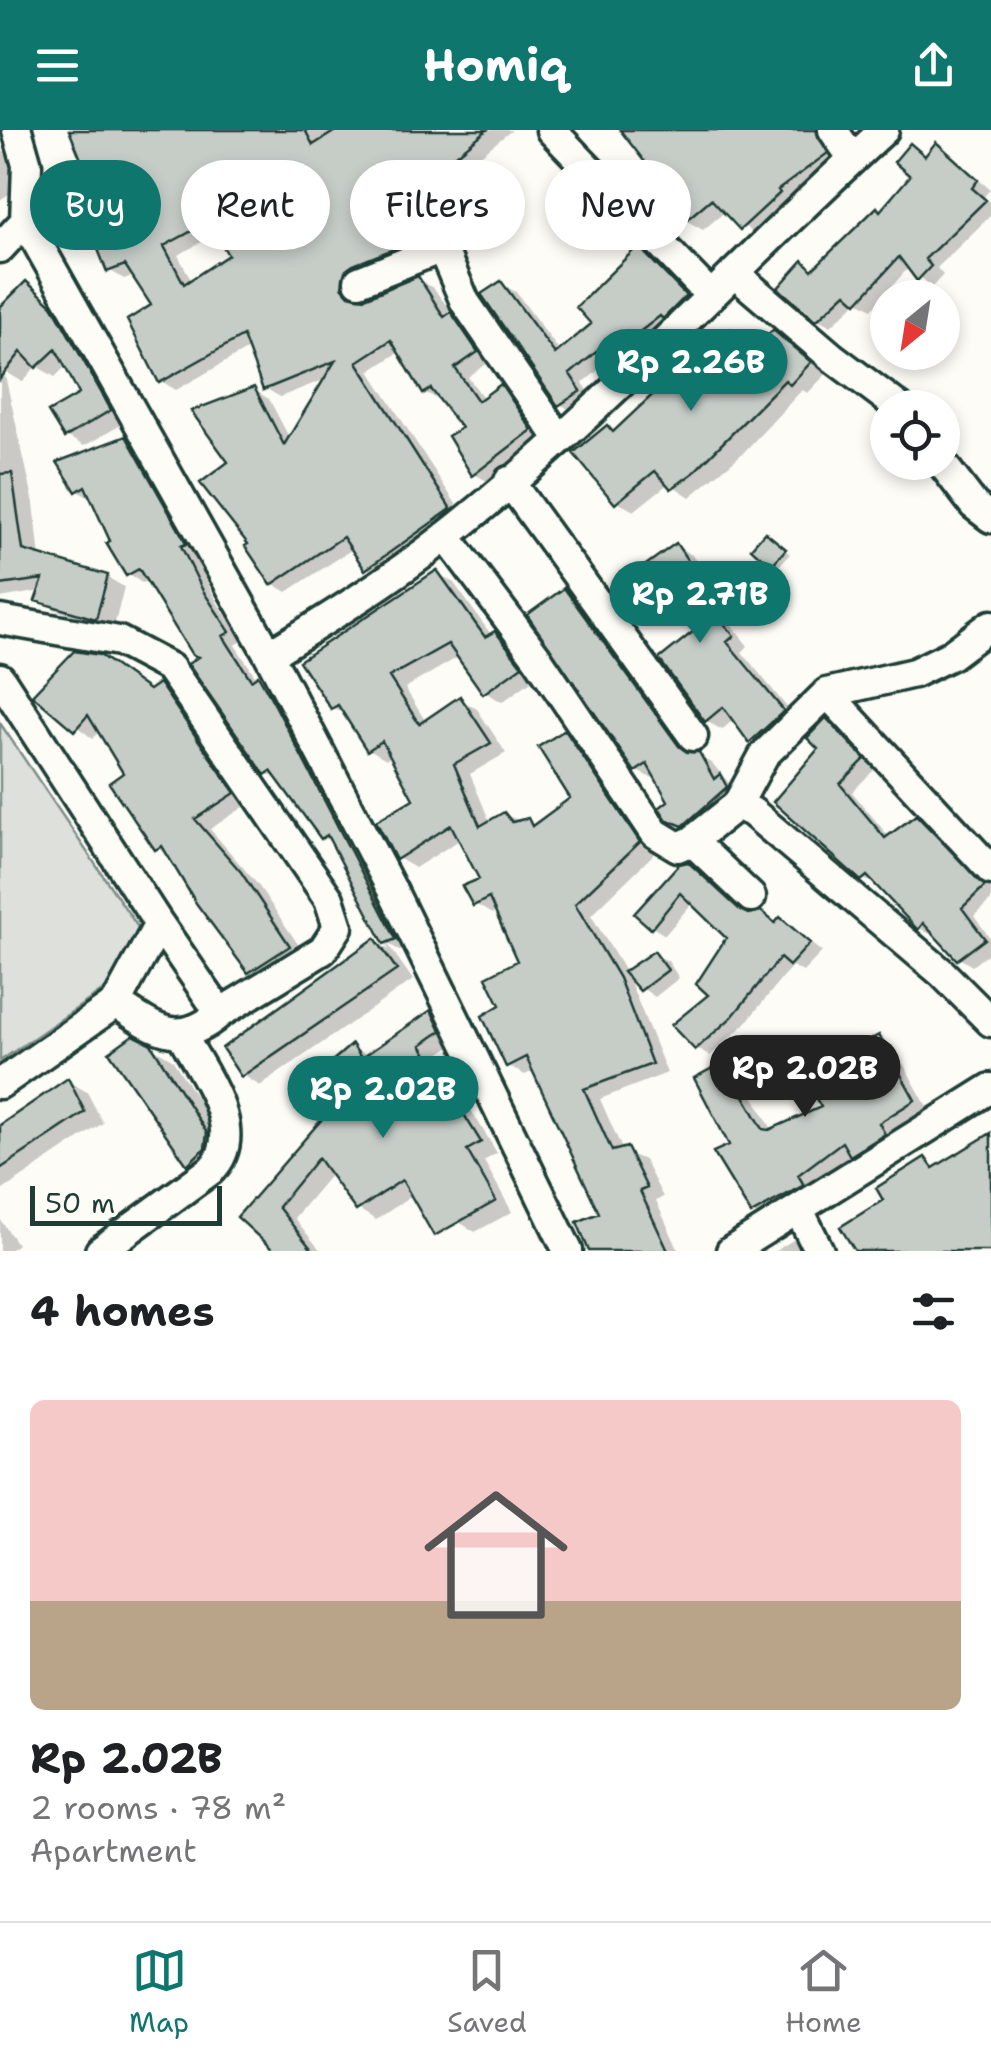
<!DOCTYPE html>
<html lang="en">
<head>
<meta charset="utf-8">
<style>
  :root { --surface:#fff; --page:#f2f2f2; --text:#202124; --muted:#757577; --line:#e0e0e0; --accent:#0f766e }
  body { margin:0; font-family:"Shantell Sans",sans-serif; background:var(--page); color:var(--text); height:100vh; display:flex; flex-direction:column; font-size:38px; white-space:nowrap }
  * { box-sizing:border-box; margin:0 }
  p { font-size:32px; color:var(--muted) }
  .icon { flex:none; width:55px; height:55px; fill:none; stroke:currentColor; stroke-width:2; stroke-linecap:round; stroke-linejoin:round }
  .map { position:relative; height:1121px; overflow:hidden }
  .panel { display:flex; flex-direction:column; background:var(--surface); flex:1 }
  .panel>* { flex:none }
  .guide { position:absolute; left:30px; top:30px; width:932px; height:90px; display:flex; gap:20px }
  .needle { width:65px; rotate:210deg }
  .fabs { position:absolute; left:870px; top:150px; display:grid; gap:20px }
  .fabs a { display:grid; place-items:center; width:90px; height:90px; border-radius:50%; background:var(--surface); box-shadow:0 5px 15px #0003; font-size:50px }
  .scale { position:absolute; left:30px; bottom:25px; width:192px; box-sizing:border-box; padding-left:10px; border:5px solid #1f3d34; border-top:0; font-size:28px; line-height:35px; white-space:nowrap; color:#1f3d34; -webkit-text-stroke:8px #fdfcf7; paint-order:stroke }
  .price { position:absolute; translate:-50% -85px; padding:0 22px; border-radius:35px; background:var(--accent); color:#fff; font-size:32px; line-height:65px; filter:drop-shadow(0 2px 5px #0008) }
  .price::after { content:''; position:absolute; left:50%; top:60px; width:30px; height:22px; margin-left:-15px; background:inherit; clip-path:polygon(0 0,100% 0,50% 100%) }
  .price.selected { background:#222; color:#fff }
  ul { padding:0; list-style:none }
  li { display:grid; align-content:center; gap:20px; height:530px; padding:0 30px }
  li span { display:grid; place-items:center; height:310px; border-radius:15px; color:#555 }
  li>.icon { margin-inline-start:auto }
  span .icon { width:180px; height:180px; fill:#fffc; stroke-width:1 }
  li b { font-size:42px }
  h2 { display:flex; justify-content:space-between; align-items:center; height:120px; padding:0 30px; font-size:42px }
  .chip { padding:0 35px; border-radius:45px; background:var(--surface); box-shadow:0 5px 15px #0003; font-size:35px; line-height:90px }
  .chip.selected { background:var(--accent); color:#fff }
  header { display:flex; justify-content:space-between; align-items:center; height:130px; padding:0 30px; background:var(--accent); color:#fff; font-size:45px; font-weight:700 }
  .dock { display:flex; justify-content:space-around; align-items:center; height:140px; border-top:2px solid var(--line); background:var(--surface); font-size:28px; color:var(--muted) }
  .dock a { display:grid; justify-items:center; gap:5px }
  .dock .selected { color:var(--accent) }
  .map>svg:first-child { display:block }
  .green { fill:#dde0db; stroke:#7e8e88; stroke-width:2.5 }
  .shadow { fill:#0003; fill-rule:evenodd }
  .building { fill:#c6cdc7; stroke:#1f3d34; stroke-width:2.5; fill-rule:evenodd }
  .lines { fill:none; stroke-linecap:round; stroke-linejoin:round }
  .minor-casing { stroke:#1f3d34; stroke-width:35 }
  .minor { stroke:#fdfcf7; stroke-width:28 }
</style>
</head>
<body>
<header><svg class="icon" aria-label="menu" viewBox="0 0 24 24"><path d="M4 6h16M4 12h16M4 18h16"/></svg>Homiq<svg class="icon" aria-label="share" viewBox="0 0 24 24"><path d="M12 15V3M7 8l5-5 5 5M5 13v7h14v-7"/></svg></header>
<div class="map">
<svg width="991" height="1121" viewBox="0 0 991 1121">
  <rect width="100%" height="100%" fill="#fdfcf7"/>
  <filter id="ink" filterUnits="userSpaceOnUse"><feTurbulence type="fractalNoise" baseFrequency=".01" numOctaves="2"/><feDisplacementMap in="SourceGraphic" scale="20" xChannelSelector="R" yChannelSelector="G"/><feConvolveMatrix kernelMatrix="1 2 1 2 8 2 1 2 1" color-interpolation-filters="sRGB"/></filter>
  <g filter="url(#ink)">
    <path class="green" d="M0 593 156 824 0 931Z"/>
    <path class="shadow" d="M70 0H512L458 43 488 99 368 142 359 149 357 167 365 170 418 149 433 158 491 231 468 247 484 269 501 257 516 266 545 309 489 352 474 344 464 299 440 271 425 262 401 221 370 241 465 388 382 447 367 438 354 418 287 462 272 453 252 415 231 332 254 260 269 269 290 309 328 248 280 267 265 258 250 218 176 260 161 251 155 175 135 145 124 149 109 140 120 87ZM218 103 231 126 192 152 178 125Z
      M623 0H836L844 34 759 108 726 81 703 100 685 90Z
      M0 15 22 55 0 70Z
      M937 16 990 59 984 67 991 73V85L937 138 943 145 932 157 909 137 872 179 858 171 831 196 818 189 804 134 815 140 881 83 914 46 910 17 927 27Z
      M639 119 654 128 700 175 631 229 620 222 583 253 595 270 575 283 560 274 501 154 516 162 560 222 595 194Z
      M26 154 70 188 128 291 84 316 66 306 82 265 67 235 55 247 36 236 23 252 4 241 34 373 40 428 107 447 124 457 114 497 56 480 38 470 41 461 0 468V183Z
      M731 202 755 219 774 203 827 243 808 263 802 260 743 323 690 367 669 353 634 381 617 372 607 298 616 303Z
      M126 309 140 317 199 422 194 425 217 472 243 511 235 515 256 547 272 556 409 817 400 821 387 813 413 850 260 956 243 945 334 844 330 840 375 811 389 820 334 714 323 707 282 652 267 643 202 527 148 450 142 453 128 444 92 369 77 361Z
      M772 409 790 424 778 437 773 434Z
      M676 416 692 425 715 459 709 465 748 516 742 522 798 591 766 620 750 611 734 589 722 600 706 591 697 501 673 478 649 498 633 488Z
      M437 443 454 453 492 506 512 514 537 547 502 572 485 562 460 526 405 558 426 592 460 569 477 579 506 623 470 644 490 692 504 685 536 696 573 669 565 603 582 613 656 722 591 785 626 843 654 824 668 831 679 848 655 867 629 849 667 943 600 969 623 1021 644 1030 663 1067 656 1071 679 1121H591L603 1084 535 940 525 945 507 935 504 876 521 832 498 781 492 784 475 774 482 750 461 709 415 738 398 728 416 670 392 625 386 629 369 619 348 586 333 577Z
      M565 461 578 468 691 625 712 633 739 665 694 703 663 678 672 672 656 645 651 648 637 641 530 485Z
      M159 556 176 566 250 673 210 699 258 755 306 826 267 851 250 841 171 726 157 718 127 644 100 600 93 609 36 565 150 562Z
      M827 591 840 599 876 638 852 662 890 708 917 688 930 696 991 759V770L974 786 991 809V821L972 836 959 828 936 801 932 805 919 798 879 754 862 749 821 619Z
      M688 734 749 786 761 784 777 794 780 790 822 822 803 842 792 836 745 894 710 926 696 918 729 807 693 772 665 805 652 797Z
      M431 883 449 893 458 911 438 925 497 1023 484 1031 512 1082 475 1102 414 1064 376 1090 358 1079 332 1043 294 1088 321 1121H277L241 1087 344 967 352 917 368 926Z
      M879 908 894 917 929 980 894 1002 900 1013 867 1033 852 1024 769 1091 753 1082 732 1016 718 938 751 962 773 1001 825 978 836 917 847 924Z
      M150 916 172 929 227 1016 209 1045 188 1033Z
      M68 951 87 962 103 993 0 1062V996Z
      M0 1089 17 1114 9 1121H0Z
      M793 1110 812 1121H775Z"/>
    <path class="building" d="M69 0H305L313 15 337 0H487L445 34 475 90 450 103 436 102 353 135 345 141 342 157 349 165 365 168 418 146 444 187 451 182 478 222 455 238 478 271 501 254 532 300 472 346 448 306 461 298 431 259 423 264 391 210 357 232 451 379 365 440 343 407 271 455 245 416 248 414 200 353 228 332 191 281 254 257 284 315 335 231 263 260 243 206 159 253 127 190 151 175 125 135 107 142 88 94 116 86 82 32ZM209 92 228 125 184 154 164 116Z
      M620 0H816L828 23 778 60 780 63 740 100 711 69 684 92 652 54 658 49Z
      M936 12 978 50 972 58 986 70 925 129 931 136 917 151 899 127 857 173 846 163 816 191 778 158 803 130 812 140 877 77 880 81 910 46 894 32 910 13 925 26Z
      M638 116 686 166 663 189 660 186 614 222 607 213 570 244 581 261 558 276 481 164 501 151 555 224 591 194 576 177Z
      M26 151 52 175 111 280 64 308 48 282 79 264 56 219 36 238 21 222 0 249V177Z
      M730 199 750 220 773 200 811 232 790 255 785 250 692 344 671 359 655 341 615 374 573 323 607 295 613 302 702 218 705 221Z
      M126 306 183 407 186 414 181 416 203 461 230 502 223 506 251 550 258 545 276 577 396 809 384 814 327 705 321 709 271 641 265 645 188 534 198 527 192 525 139 439 126 446 106 413 110 411 85 356 76 362 57 332Z
      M12 343 23 420 108 445 96 489 35 471 43 449 0 455V344Z
      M765 402 786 419 771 436 751 418Z
      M676 413 700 449 694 455 734 506 727 512 784 581 749 613 723 577 705 592 659 529 694 501 659 468 631 490 610 461Z
      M437 440 485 507 495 501 522 536 483 564 448 514 389 547 419 594 460 566 491 613 454 634 480 696 504 682 512 692 528 688 532 696 570 668 538 617 565 600 640 712 575 774 619 848 652 934 584 959 612 1021 627 1017 647 1058 640 1061 668 1121H589L577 1092 599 1083 526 927 506 937 482 886 500 875 486 847 517 831 489 768 473 776 462 756 479 749 451 695 396 730 376 691 413 669 382 611 367 621 338 575 331 579 299 531Z
      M564 458 679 616 687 622H699L714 649 720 644 727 657 683 696 667 690 659 678 668 671 647 634 635 642 527 485Z
      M74 521 100 525 149 560 159 553 235 663 195 689 241 742 290 816 248 843 196 773 162 716 155 720 109 653 123 643 88 585 74 601 32 565Z
      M826 588 865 629 840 654 885 708 916 685 985 756 962 778 985 809 957 830 923 793 918 800 867 746 861 751 773 672 818 619 807 608Z
      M688 732 740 780 748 784 761 781 775 793 780 787 810 813 789 836 780 828 732 887 695 920 671 895 708 865 696 854 726 808 680 763 651 799 634 784 679 734Z
      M375 808 397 840 241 947 222 918Z
      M654 821 668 840 640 861 623 842Z
      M431 880 441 901 421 915 481 1012 467 1020 496 1071 434 1106 402 1050 356 1081 318 1028 278 1077 313 1121H274L237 1087 341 967 317 944 352 914 361 928Z
      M133 905 151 914 207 1003 205 1018 187 1035 109 922Z
      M879 905 915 970 879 993 885 1004 850 1026 842 1012 798 1045 804 1055 751 1084 713 1022 729 1015 694 948 718 935 727 952 735 950 763 999 769 1000 821 977 797 937 836 915 841 925Z
      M68 948 85 982 0 1039V995Z
      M991 1003V1121H855L840 1097 883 1070 876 1058 925 1027 933 1038Z"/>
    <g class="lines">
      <defs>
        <path id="minor" d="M551 0 711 166
          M833 0 853 29
          M25 91 269 525 392 760 568 1121
          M0 118 25 91 27 35 17 0
          M734 143 832 227 900 278
          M359 151 442 118 465 172 559 308
          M941 332 974 375 991 388
          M509 351 693 606
          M446 406 536 526 655 703 678 717 692 711 737 675 752 682 942 843 991 892
          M0 490 119 511 170 538 329 769 338 797 323 820 220 883
          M269 525C329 488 389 451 445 407 602 284 737 134 884 0
          M0 548 159 794 116 873 0 954
          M827 563 991 740
          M737 675 764 625 827 563 914 543 951 525 991 495
          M692 711 751 767
          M116 873C155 899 179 919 220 883L159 794
          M799 1080 819 1121
          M100 1121 211 1040C249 1002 202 943 182 905
          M731 1121 991 958"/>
      </defs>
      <use href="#minor" class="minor-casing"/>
      <use href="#minor" class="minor"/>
    </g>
  </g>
</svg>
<div class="fabs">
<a><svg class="needle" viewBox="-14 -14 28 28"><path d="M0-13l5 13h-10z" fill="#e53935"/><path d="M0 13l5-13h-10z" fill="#757577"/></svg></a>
<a><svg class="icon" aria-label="locate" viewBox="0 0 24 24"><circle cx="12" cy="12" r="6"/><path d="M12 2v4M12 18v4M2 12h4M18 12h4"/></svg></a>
</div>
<div class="scale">50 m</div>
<b class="price" style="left:691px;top:284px">Rp 2.26B</b>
<b class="price" style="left:700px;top:516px">Rp 2.71B</b>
<b class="price selected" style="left:805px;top:990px">Rp 2.02B</b>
<b class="price" style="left:383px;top:1011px">Rp 2.02B</b>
<div class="guide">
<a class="chip selected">Buy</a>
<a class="chip">Rent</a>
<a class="chip">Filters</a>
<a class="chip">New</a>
</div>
</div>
<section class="panel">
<h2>4 homes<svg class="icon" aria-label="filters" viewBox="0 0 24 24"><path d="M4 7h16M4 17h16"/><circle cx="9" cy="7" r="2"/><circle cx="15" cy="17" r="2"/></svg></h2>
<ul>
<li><span style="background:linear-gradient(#f6c9c9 65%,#b9a48a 0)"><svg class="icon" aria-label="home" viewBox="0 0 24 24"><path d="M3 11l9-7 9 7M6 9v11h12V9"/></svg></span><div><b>Rp 2.02B</b><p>2 rooms · 78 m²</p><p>Apartment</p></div></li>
</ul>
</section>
<nav class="dock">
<a class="selected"><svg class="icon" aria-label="map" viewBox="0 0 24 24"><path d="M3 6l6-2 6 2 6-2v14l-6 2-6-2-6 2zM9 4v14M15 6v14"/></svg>Map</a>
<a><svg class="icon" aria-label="saved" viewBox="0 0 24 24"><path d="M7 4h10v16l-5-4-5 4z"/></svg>Saved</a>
<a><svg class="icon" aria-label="home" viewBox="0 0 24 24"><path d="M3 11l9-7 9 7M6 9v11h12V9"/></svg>Home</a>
</nav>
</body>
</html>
